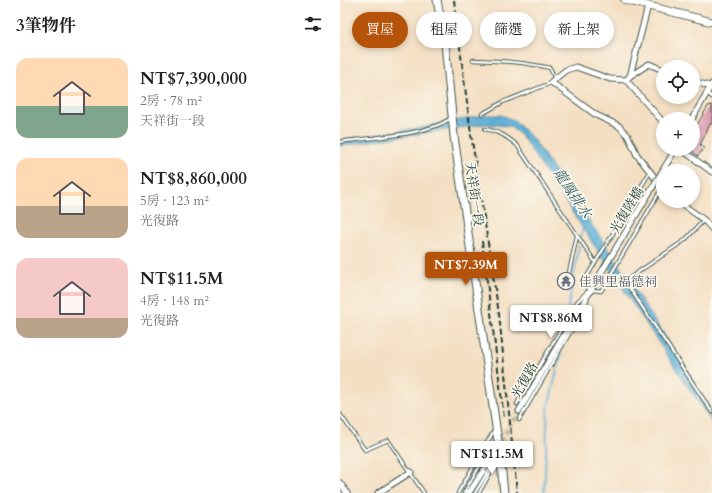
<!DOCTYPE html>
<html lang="zh-TW">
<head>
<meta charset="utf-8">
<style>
  :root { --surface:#fff; --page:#f6f6f6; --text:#202124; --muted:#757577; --accent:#b45309 }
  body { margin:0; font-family:Cardo,"Noto Serif TC",serif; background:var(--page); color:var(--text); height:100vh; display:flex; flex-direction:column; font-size:15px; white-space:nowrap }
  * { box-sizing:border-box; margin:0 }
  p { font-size:13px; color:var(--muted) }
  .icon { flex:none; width:22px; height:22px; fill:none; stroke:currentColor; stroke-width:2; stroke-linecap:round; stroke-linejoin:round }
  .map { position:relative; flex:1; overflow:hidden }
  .details { display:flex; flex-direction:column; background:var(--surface); width:340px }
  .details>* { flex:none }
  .hud { position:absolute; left:12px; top:12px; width:300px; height:36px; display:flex; gap:8px }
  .tools { position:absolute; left:316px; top:60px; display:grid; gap:8px }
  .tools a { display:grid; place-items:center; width:44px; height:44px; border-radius:50%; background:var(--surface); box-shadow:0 2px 6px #0003; font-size:20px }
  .price { position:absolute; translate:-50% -34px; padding:0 9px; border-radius:4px; background:#fff; color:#222; font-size:13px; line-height:26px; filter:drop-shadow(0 1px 2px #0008) }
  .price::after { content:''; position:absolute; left:50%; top:24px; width:12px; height:9px; margin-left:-6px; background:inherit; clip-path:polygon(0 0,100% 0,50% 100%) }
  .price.active { background:var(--accent); color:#fff }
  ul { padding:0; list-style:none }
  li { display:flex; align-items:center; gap:12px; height:100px; padding:0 16px }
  li span { display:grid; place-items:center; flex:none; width:112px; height:80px; border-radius:12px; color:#555 }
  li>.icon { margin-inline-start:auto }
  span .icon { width:48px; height:48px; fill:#fffc; stroke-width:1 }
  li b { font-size:17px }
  h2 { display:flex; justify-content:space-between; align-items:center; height:48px; padding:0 16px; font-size:17px }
  .pill { padding:0 14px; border-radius:18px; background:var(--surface); box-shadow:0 2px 6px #0003; font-size:14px; line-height:36px }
  .pill.active { background:var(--accent); color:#fff }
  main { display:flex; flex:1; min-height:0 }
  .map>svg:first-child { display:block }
  .water { fill:#5aadd5; stroke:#3c7584 }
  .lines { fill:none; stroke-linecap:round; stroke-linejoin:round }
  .stream { stroke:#5aadd5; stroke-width:2 }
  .building { fill:#da96ae }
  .street-tunnel { stroke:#c9bfa6; stroke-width:5; stroke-dasharray:5 2.5; stroke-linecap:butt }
  .lane-casing { stroke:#3f5549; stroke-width:4.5 }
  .street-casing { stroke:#3f5549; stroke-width:7 }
  .secondary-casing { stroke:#3f5549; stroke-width:9 }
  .lane { stroke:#fff; stroke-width:2.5 }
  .street { stroke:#fff; stroke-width:5 }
  .secondary { stroke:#fff; stroke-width:7 }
  .rail { stroke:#1f3d34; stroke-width:2; stroke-dasharray:6 3; stroke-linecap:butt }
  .street-bridge-casing { stroke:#3f5549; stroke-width:7; stroke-linecap:butt }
  .secondary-bridge-casing { stroke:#3f5549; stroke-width:9; stroke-linecap:butt }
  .street-bridge { stroke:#fff; stroke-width:5 }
  .secondary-bridge { stroke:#fff; stroke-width:7 }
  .labels { text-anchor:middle; stroke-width:3.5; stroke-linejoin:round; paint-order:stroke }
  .street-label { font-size:13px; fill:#1f3d34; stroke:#fbf7ec }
  .worship-label { font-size:13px; fill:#5b616d; stroke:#fbf7ec; text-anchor:start }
  .water-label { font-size:14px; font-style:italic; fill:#315f64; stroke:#fbf7ec }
</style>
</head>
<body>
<main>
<section class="details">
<h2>3筆物件<svg class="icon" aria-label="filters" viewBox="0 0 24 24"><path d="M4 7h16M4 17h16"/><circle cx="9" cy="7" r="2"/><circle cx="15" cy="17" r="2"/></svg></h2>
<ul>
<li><span style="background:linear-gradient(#ffd9b3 60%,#7fa58c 0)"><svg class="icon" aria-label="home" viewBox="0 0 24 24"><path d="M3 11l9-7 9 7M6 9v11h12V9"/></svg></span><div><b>NT$7,390,000</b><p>2房 · 78 m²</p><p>天祥街一段</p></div></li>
<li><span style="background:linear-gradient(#ffd9b3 60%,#b9a48a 0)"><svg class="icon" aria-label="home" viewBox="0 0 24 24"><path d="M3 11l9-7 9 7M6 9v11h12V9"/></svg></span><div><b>NT$8,860,000</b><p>5房 · 123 m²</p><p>光復路</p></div></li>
<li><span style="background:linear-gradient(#f6c9c9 75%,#b9a48a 0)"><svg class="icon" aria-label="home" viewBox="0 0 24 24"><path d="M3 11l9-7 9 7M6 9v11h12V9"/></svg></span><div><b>NT$11.5M</b><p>4房 · 148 m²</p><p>光復路</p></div></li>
</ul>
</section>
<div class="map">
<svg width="372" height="493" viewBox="0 0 372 493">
  <rect width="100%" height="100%" fill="#fbf7ec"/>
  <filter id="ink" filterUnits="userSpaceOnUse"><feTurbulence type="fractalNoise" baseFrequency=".025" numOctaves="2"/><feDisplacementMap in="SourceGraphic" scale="8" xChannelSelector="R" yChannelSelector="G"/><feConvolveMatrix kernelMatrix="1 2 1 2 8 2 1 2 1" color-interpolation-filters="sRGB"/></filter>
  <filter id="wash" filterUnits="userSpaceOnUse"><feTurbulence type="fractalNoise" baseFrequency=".012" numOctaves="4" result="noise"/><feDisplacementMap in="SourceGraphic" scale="16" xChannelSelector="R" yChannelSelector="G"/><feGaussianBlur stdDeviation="0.9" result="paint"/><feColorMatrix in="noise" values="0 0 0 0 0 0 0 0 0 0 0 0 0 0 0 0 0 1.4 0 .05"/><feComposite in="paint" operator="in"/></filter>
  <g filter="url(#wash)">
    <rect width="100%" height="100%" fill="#f4dfc3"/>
    <path class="water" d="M145 115H161L174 120 193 139 265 244 356 384V387L372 411V423L181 135 169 126 145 124 0 146V140L79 128Z"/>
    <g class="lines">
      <path class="stream" d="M241 237 243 227
        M227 314 239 246
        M204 493 208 408 221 353"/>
    </g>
    <g id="blocks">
      <path class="building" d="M372 105V124H370L360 145 364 148 358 156 353 152V132L368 106Z"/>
    </g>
  </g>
  <g filter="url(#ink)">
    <use href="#blocks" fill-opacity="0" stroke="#3f5549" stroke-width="1"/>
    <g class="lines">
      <path class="street-tunnel" d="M154 454 179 411"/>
      <defs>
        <path id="lane" d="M133 60C160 61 185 62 210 68L215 79
          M367 93 372 97
          M142 114 163 102 211 83
          M145 129C159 131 167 137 177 145L255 262
          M0 142C33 137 83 136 110 119
          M364 220 345 240 285 281 372 412
          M228 277 237 236
          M249 290 246 278 310 172
          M252 290 261 291 322 188
          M177 404 237 302 247 292
          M0 414 25 450 48 440 84 493
          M179 420 246 305 247 299
          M118 493 155 429
          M124 493 152 445
          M135 493 155 460
          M139 493 158 459"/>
        <path id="street" d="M308 6 290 76 286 80 270 79 236 67 226 70 211 82 256 115 279 126 288 136 297 155 323 188
          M290 76 309 64 323 70
          M286 80 323 122
          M353 81 372 87
          M352 119 372 84
          M341 149 372 172
          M332 155 335 149
          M338 201 364 220 372 229
          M179 411 258 278
          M0 483 7 493
          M38 493 71 472
          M129 493 154 454"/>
        <path id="secondary" d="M97 0 105 43 114 136 157 434
          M285 0 372 22
          M160 454 164 493"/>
      </defs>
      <use href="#lane" class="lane-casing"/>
      <use href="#street" class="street-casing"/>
      <use href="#secondary" class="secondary-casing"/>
      <use href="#lane" class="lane"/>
      <use href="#street" class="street"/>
      <use href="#secondary" class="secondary"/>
      <path class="rail" d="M114 0 131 134 159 314 177 493
        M142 241 164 418"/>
      <defs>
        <path id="street-bridge" d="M258 278 332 155"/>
        <path id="secondary-bridge" d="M157 434 160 454"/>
      </defs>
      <use href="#street-bridge" class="street-bridge-casing"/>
      <use href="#secondary-bridge" class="secondary-bridge-casing"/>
      <use href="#street-bridge" class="street-bridge"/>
      <use href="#secondary-bridge" class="secondary-bridge"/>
    </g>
  </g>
  <defs>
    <symbol id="temple-ring" viewBox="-11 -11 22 22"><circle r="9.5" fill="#fbf7ec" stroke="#6b7280" stroke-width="1.5"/><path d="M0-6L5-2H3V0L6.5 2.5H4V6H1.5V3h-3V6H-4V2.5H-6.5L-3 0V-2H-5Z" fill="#6b7280"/></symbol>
  </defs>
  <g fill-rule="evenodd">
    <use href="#temple-ring" x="216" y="271" width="20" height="20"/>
  </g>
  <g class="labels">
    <g class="street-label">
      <text transform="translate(135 194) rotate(82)" y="5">天祥街一段</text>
      <text transform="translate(286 210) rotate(-59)" y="5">光復陸橋</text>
      <text transform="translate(184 380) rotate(-60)" y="5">光復路</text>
    </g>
    <g class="worship-label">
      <text x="239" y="286">佳興里福德祠</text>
    </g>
    <g class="water-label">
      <text transform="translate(233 193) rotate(56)" y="5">龍鳳排水</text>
    </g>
  </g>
</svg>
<div class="tools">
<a><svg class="icon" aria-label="locate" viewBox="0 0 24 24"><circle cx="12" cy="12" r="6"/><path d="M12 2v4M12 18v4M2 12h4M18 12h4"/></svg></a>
<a>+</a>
<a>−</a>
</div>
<b class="price active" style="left:126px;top:286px">NT$7.39M</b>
<b class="price" style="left:211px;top:339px">NT$8.86M</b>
<b class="price" style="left:152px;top:475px">NT$11.5M</b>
<div class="hud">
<a class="pill active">買屋</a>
<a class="pill">租屋</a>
<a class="pill">篩選</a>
<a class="pill">新上架</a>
</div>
</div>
</main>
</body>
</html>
